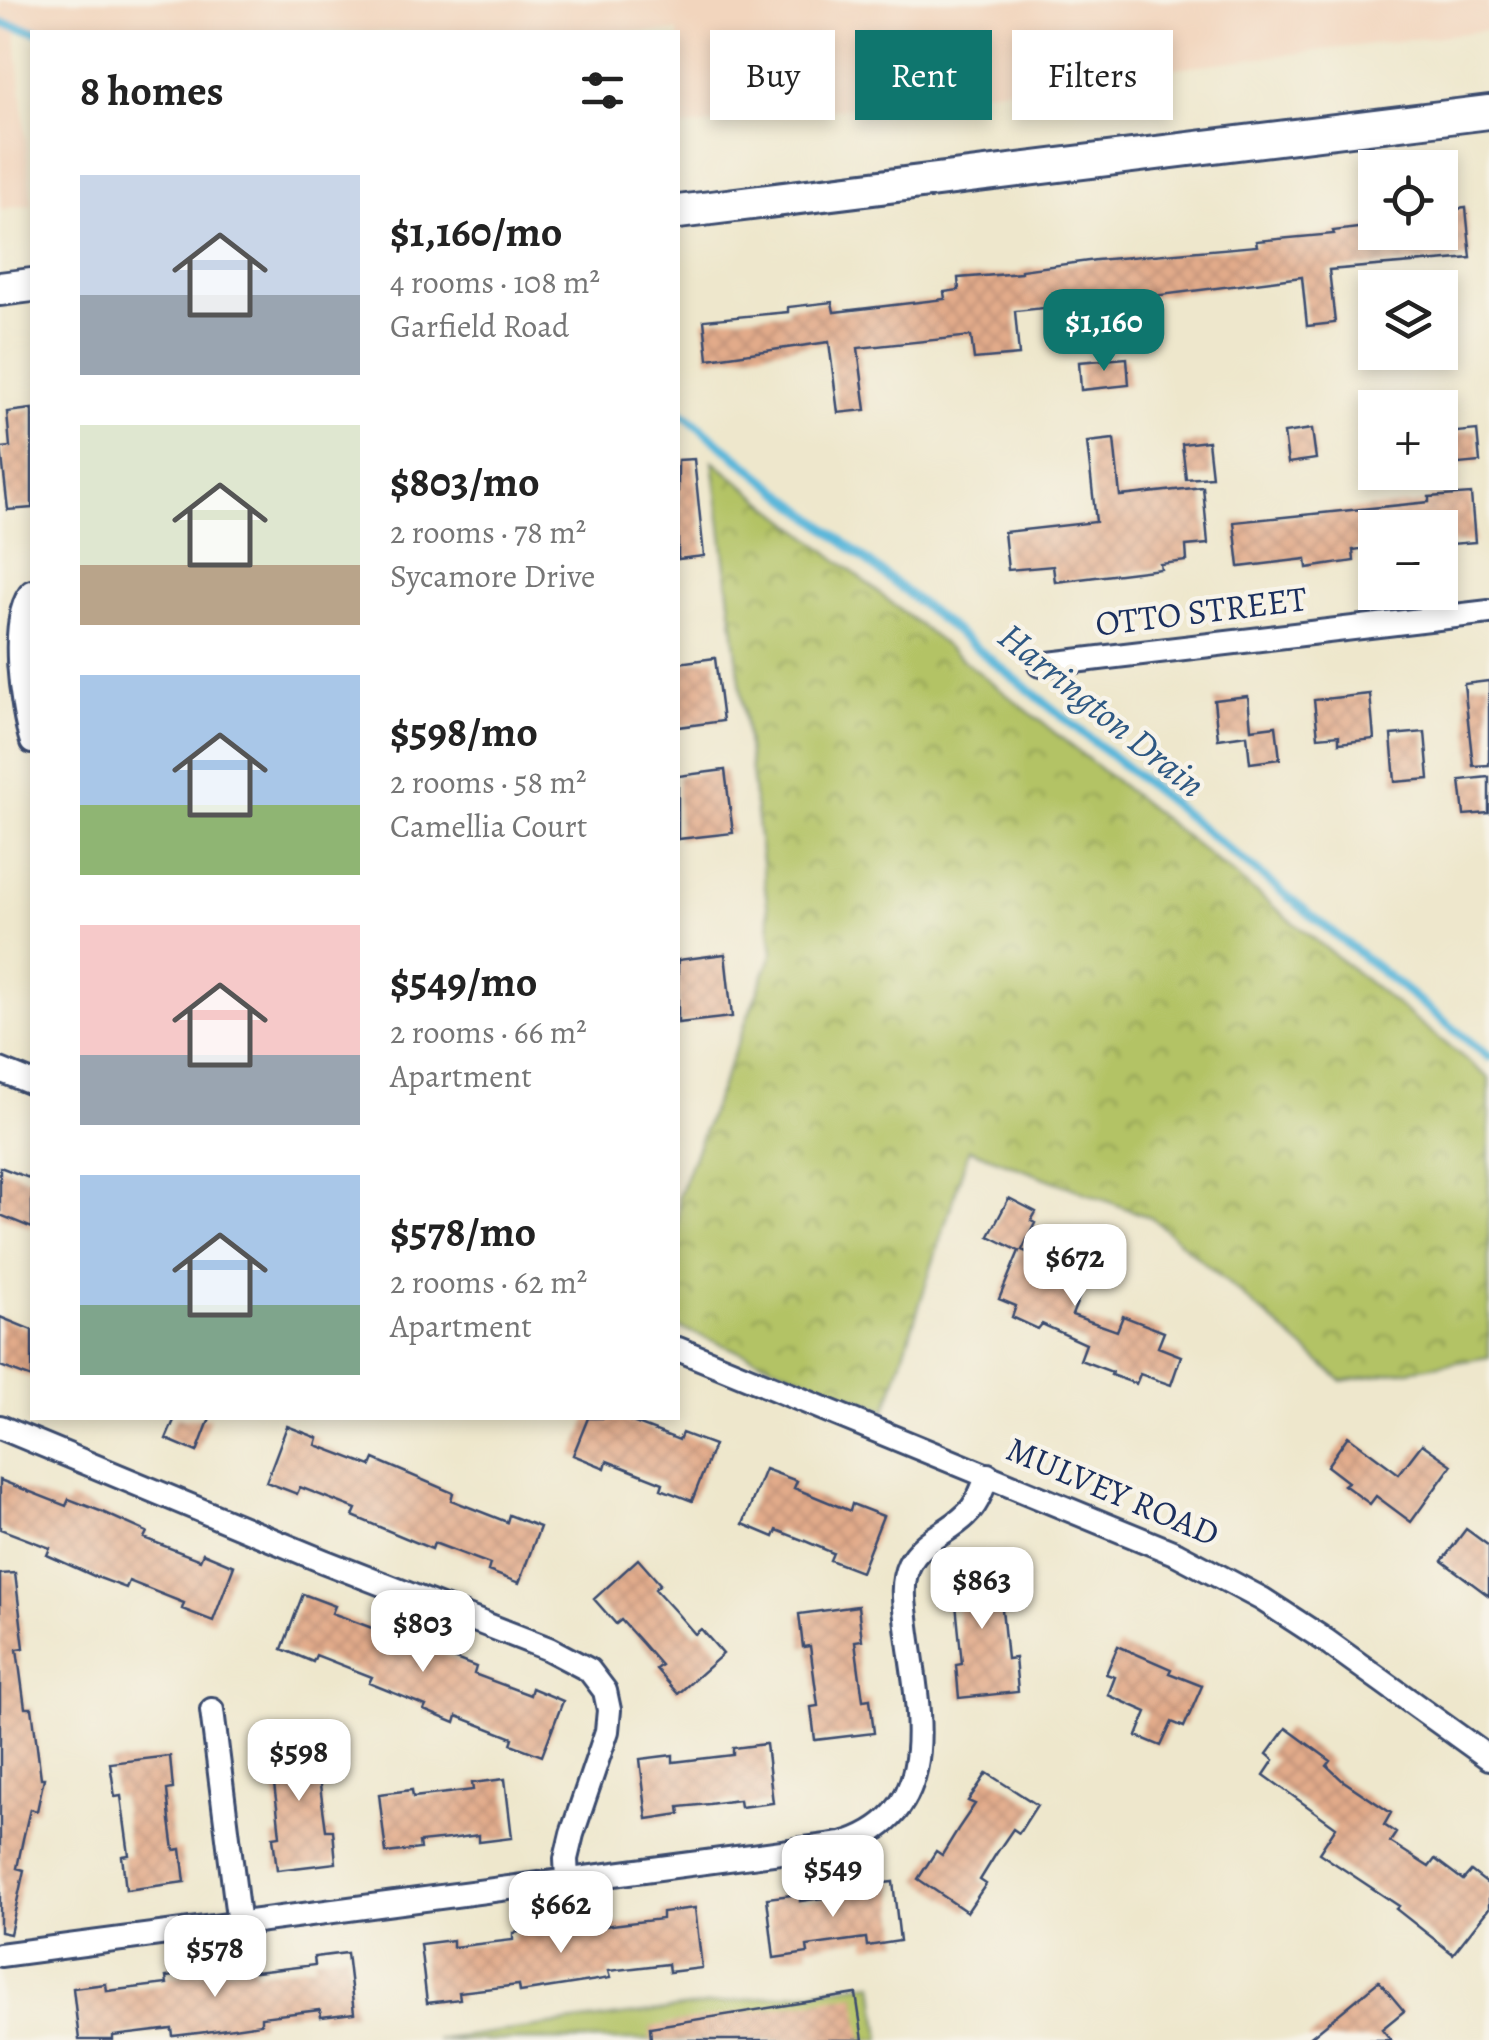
<!DOCTYPE html>
<html lang="en">
<head>
<meta charset="utf-8">
<style>
  :root { --surface:#fff; --page:#f6f6f6; --text:#222; --muted:#767676; --accent:#0f766e }
  body { margin:0; font-family:Alegreya,serif; background:var(--page); color:var(--text); height:100vh; display:flex; flex-direction:column; font-size:38px; white-space:nowrap }
  * { box-sizing:border-box; margin:0 }
  p { font-size:32px; color:var(--muted) }
  .icon { flex:none; width:55px; height:55px; fill:none; stroke:currentColor; stroke-width:2; stroke-linecap:round; stroke-linejoin:round }
  .map { position:relative; flex:1; overflow:hidden }
  .panel { position:absolute; left:30px; top:30px; width:650px; height:1390px; display:flex; flex-direction:column; background:var(--surface); border-radius:0px; box-shadow:0 5px 15px #0003 }
  .panel>* { flex:none }
  .guide { position:absolute; left:710px; top:30px; width:628px; height:90px; display:flex; gap:20px }
  .tools { position:absolute; left:1358px; top:150px; display:grid; gap:20px }
  .tools a { display:grid; place-items:center; width:100px; height:100px; border-radius:0px; background:var(--surface); box-shadow:0 5px 15px #0003; font-size:50px }
  .price { position:absolute; translate:-50% -85px; padding:0 22px; border-radius:20px; background:#fff; color:#222; font-size:32px; line-height:65px; filter:drop-shadow(0 2px 5px #0008) }
  .price::after { content:''; position:absolute; left:50%; top:60px; width:30px; height:22px; margin-left:-15px; background:inherit; clip-path:polygon(0 0,100% 0,50% 100%) }
  .price.active { background:var(--accent); color:#fff }
  ul { padding:0; list-style:none }
  li { display:flex; align-items:center; gap:30px; height:250px; padding:0 50px }
  li span { display:grid; place-items:center; flex:none; width:280px; height:200px; border-radius:0px; color:#555 }
  li>.icon { margin-inline-start:auto }
  span .icon { width:120px; height:120px; fill:#fffc; stroke-width:1 }
  li b { font-size:42px }
  h2 { display:flex; justify-content:space-between; align-items:center; height:120px; padding:0 50px; font-size:42px }
  .pill { padding:0 35px; border-radius:0px; background:var(--surface); box-shadow:0 5px 15px #0003; font-size:35px; line-height:90px }
  .pill.active { background:var(--accent); color:#fff }
  .map>svg:first-child { display:block }
  .built { fill:#f2d5bd }
  .green { fill:#b3c365; stroke:#677962; stroke-width:2.5 }
  .park { fill:url(#park-crowns); stroke:#677962; stroke-width:2.5 }
  .lines { fill:none; stroke-linecap:round; stroke-linejoin:round }
  .stream { stroke:#5cb7da; stroke-width:9 }
  .building { fill:url(#building-cross-hatch) }
  .minor-casing { stroke:#3b4b6e; stroke-width:28 }
  .secondary-casing { stroke:#3b4b6e; stroke-width:38 }
  .minor { stroke:#fff; stroke-width:22 }
  .secondary { stroke:#fff; stroke-width:32 }
  .labels { text-anchor:middle; stroke-width:9; stroke-linejoin:round; paint-order:stroke }
  .street-label { font-size:35px; fill:#1b2f5e; stroke:#f7f3e8 }
  .water-label { font-size:38px; font-style:italic; fill:#2e5883; stroke:#f7f3e8 }
</style>
</head>
<body>
<div class="map">
<svg width="1489" height="2040" viewBox="0 0 1489 2040">
  <defs>
    <pattern id="park-crowns" width="20" height="18" patternUnits="userSpaceOnUse" patternTransform="scale(2.5)"><rect width="20" height="18" fill="#b3c365"/><path d="M2 6a3 3 0 1 1 6 0M12 15a3 3 0 1 1 6 0" fill="none" stroke="#919f56"/></pattern>
    <pattern id="building-cross-hatch" width="8" height="8" patternUnits="userSpaceOnUse" patternTransform="scale(2.5)"><rect width="8" height="8" fill="#e2ab8a"/><path d="M0 0l8 8M0 8l8-8" fill="none" stroke="#c1937a"/></pattern>
  </defs>
  <rect width="100%" height="100%" fill="#f7f3e8"/>
  <filter id="ink" filterUnits="userSpaceOnUse"><feTurbulence type="fractalNoise" baseFrequency=".01" numOctaves="2"/><feDisplacementMap in="SourceGraphic" scale="20" xChannelSelector="R" yChannelSelector="G"/><feConvolveMatrix kernelMatrix="1 2 1 2 8 2 1 2 1" color-interpolation-filters="sRGB"/></filter>
  <filter id="wash" filterUnits="userSpaceOnUse"><feTurbulence type="fractalNoise" baseFrequency=".0048" numOctaves="4" result="noise"/><feDisplacementMap in="SourceGraphic" scale="40" xChannelSelector="R" yChannelSelector="G"/><feGaussianBlur stdDeviation="2.25" result="paint"/><feColorMatrix in="noise" values="0 0 0 0 0 0 0 0 0 0 0 0 0 0 0 0 0 1.4 0 .05"/><feComposite in="paint" operator="in"/></filter>
  <g filter="url(#wash)">
    <rect width="100%" height="100%" fill="#eee7cc"/>
    <path class="built" d="M0 0H1489V30L678 128V32H54L15 23 32 205 0 209Z"/>
    <path class="green" d="M874 1983 881 2040H436Z"/>
    <path class="park" d="M713 461 1489 1078V1357L1342 1381 1152 1218 969 1149 886 1410 678 1327V1197L773 952Z"/>
    <g class="lines">
      <path class="stream" d="M0 23 39 32
        M678 410 1489 1057"/>
    </g>
    <g id="blocks">
      <path class="building" d="M1466 208 1471 258 1329 270 1335 323 1307 326 1302 277 1137 298 1140 326 1103 330 1100 302 1015 311 1019 355 974 359 971 336 858 348 866 410 838 413 829 342 708 359 704 320 788 312V307L832 302 834 312 945 299 944 292 959 290 958 278 1021 273V270L1096 260 1257 246 1256 241 1334 234 1333 231 1375 226V232H1440V211Z
        M1127 358 1129 385 1081 390 1079 362Z
        M32 409V508L8 510 1 448 10 447 7 412Z
        M1312 429 1316 459 1288 463 1284 433Z
        M1477 430 1480 462 1449 465 1446 433Z
        M1114 439 1120 496 1203 487 1208 544 1186 546 1187 561 1160 564 1161 569 1055 582 1053 566 1008 570 1004 532 1096 522 1087 442Z
        M1208 441 1212 477 1186 479 1182 444Z
        M694 459 704 556 678 559V460Z
        M1471 494 1475 542 1451 544V536L1440 537V528H1375V547L1353 550 1354 561 1307 568 1306 559 1239 567 1234 522 1429 502V497Z
        M715 658 723 721 678 727V663Z
        M1489 681V765L1473 766 1464 684Z
        M1370 694 1374 739 1339 743V735L1318 737 1314 700Z
        M1248 696 1251 729 1276 726 1280 759 1250 763 1247 735 1218 739 1214 700Z
        M1425 732 1429 779 1395 782 1391 735Z
        M725 770 733 833 678 839V776Z
        M1489 777V813L1464 815 1460 780Z
        M725 954 732 1017 678 1023V960Z
        M0 1167 32 1179V1228L0 1215Z
        M1009 1198 1036 1212 1031 1221 1035 1223 1022 1250 1087 1278 1072 1315 1117 1331 1123 1316 1164 1332 1158 1347 1181 1356 1171 1385 1140 1374 1136 1384 1111 1375 1112 1372 1080 1360 1086 1344 1042 1324 1038 1329 1012 1317 1016 1306 999 1299 1019 1251 989 1236Z
        M0 1317 32 1330V1378L0 1366Z
        M175 1418H210L197 1452 166 1439Z
        M588 1418H622L679 1440 682 1433 714 1445 692 1501 661 1489 663 1483 607 1461 605 1468 573 1455Z
        M287 1426 318 1438 316 1445 371 1466 374 1459 453 1493 451 1500 507 1522 509 1515 540 1527 519 1583 488 1571 490 1564 434 1543 432 1549 353 1516 356 1509 300 1487 297 1494 266 1482Z
        M1348 1436 1399 1474 1422 1444 1452 1465 1411 1522 1376 1496 1370 1504 1344 1485 1348 1482 1327 1466Z
        M765 1469 797 1481 794 1488 850 1511 852 1504 883 1516 861 1572 830 1560 833 1553 805 1541 777 1530 774 1537 743 1524Z
        M0 1480 66 1506 69 1499 100 1511 147 1532 144 1538 200 1560 203 1553 234 1566 213 1621 182 1609 184 1603 129 1581 126 1588 94 1576 47 1555 50 1548 0 1529Z
        M1466 1529 1489 1546V1596L1442 1561Z
        M638 1559 660 1584 655 1589 675 1611 695 1634 701 1629 723 1654 678 1694 656 1669 661 1665 641 1642 621 1620 616 1624 594 1599Z
        M1005 1565 1008 1598 1001 1599 1007 1659 1015 1658 1018 1692 959 1698 956 1665 962 1664 956 1604 949 1605 946 1571Z
        M15 1573 24 1648 17 1649 25 1708H32L41 1778H44L37 1811 30 1809 23 1839 17 1868 24 1870 10 1934 0 1932V1574Z
        M303 1594 335 1606 332 1613 388 1634 390 1627 422 1640 420 1645 476 1667 474 1674 530 1695 532 1688 563 1701 542 1756 511 1744 513 1738 457 1716 455 1723 424 1710 426 1706 369 1683 372 1677 316 1655 313 1662 282 1649Z
        M858 1606 862 1640 855 1641 859 1671 863 1700 870 1699 874 1733 815 1740 811 1707 818 1706 810 1646 803 1647 799 1614Z
        M1118 1646 1171 1669 1169 1673 1202 1686 1184 1727 1172 1722 1161 1746 1137 1736 1147 1712 1108 1695 1115 1677 1106 1674Z
        M1286 1728 1331 1761 1327 1766 1342 1780 1391 1813 1384 1825 1396 1833 1390 1842 1429 1867 1435 1859 1463 1880 1471 1871 1489 1885V1908L1453 1954 1396 1909 1399 1906 1319 1853 1336 1827 1264 1775 1274 1760 1267 1754Z
        M320 1737 325 1770H318L322 1801 326 1830H333L336 1863 277 1870 273 1837 280 1836 277 1807 273 1777 266 1778 262 1744Z
        M766 1744 773 1803 740 1807 739 1800 709 1804 679 1807 680 1814 647 1819 640 1759 673 1755V1762L733 1755V1748Z
        M170 1756 173 1789 167 1790 170 1820 174 1850 181 1849 185 1882 126 1890 122 1856 129 1855 125 1826 121 1796 115 1797 110 1763Z
        M987 1773 1037 1805 1019 1833 1013 1829 996 1854 980 1880 986 1884 967 1912 918 1879 936 1851 942 1855 958 1829 975 1804 968 1801Z
        M505 1779 512 1838 479 1842V1835L449 1839 419 1842 420 1849 386 1853 379 1794 412 1790 413 1797 473 1790 472 1783Z
        M893 1882 900 1941 867 1946 866 1938 836 1942 807 1946 808 1953 774 1958 767 1898 800 1894V1901L831 1897 860 1893 859 1886Z
        M695 1908 702 1968 669 1972 668 1964 608 1971 610 1978 520 1992 519 1985 459 1992 460 1999 427 2003 420 1944 453 1940V1947L513 1940V1933L602 1919 603 1926 662 1919V1912Z
        M347 1953 354 2013 321 2017 320 2010 261 2017V2024L206 2032 173 2036 172 2029 113 2036V2040H79L73 1988 106 1984 107 1991 167 1984 166 1977 254 1965 255 1972 315 1965 314 1957Z
        M1379 1981 1404 2011 1382 2029 1391 2040H1307Z
        M856 1994 863 2040H651L650 2027Z"/>
    </g>
  </g>
  <g filter="url(#ink)">
    <use href="#blocks" fill-opacity="0" stroke="#3b4b6e" stroke-width="2.5"/>
    <g class="lines">
      <defs>
        <path id="minor" d="M32 592C8 617 22 710 32 742
          M1040 665 1489 612
          M0 1070 32 1083
          M678 1349 1177 1554 1262 1599 1325 1640 1489 1758
          M0 1427 323 1561 549 1649 589 1670 605 1691 609 1710 607 1731 572 1834 566 1859 567 1880
          M212 1710 239 1925
          M0 1955 842 1844C947 1813 917 1708 907 1626 905 1607 900 1584 909 1565 920 1541 948 1533 966 1515 978 1504 982 1489 988 1475"/>
        <path id="secondary" d="M678 212 1489 112
          M0 289 32 285"/>
      </defs>
      <use href="#minor" class="minor-casing"/>
      <use href="#secondary" class="secondary-casing"/>
      <use href="#minor" class="minor"/>
      <use href="#secondary" class="secondary"/>
    </g>
  </g>
  <g class="labels">
    <g class="street-label">
      <text transform="translate(1201 611) rotate(-7)" y="12">OTTO STREET</text>
      <text transform="translate(1113 1491) rotate(23)" y="12">MULVEY ROAD</text>
    </g>
    <g class="water-label">
      <text transform="translate(1102 710) rotate(39)" y="13">Harrington Drain</text>
    </g>
  </g>
</svg>
<div class="tools">
<a><svg class="icon" aria-label="locate" viewBox="0 0 24 24"><circle cx="12" cy="12" r="6"/><path d="M12 2v4M12 18v4M2 12h4M18 12h4"/></svg></a>
<a><svg class="icon" aria-label="layers" viewBox="0 0 24 24"><path d="M12 4l9 5-9 5-9-5zM3 14l9 5 9-5"/></svg></a>
<a>+</a>
<a>−</a>
</div>
<b class="price active" style="left:1104px;top:374px">$1,160</b>
<b class="price" style="left:1075px;top:1309px">$672</b>
<b class="price" style="left:982px;top:1632px">$863</b>
<b class="price" style="left:423px;top:1675px">$803</b>
<b class="price" style="left:299px;top:1804px">$598</b>
<b class="price" style="left:833px;top:1920px">$549</b>
<b class="price" style="left:561px;top:1956px">$662</b>
<b class="price" style="left:215px;top:2000px">$578</b>
<div class="guide">
<a class="pill">Buy</a>
<a class="pill active">Rent</a>
<a class="pill">Filters</a>
</div>
<section class="panel">
<h2>8 homes<svg class="icon" aria-label="filters" viewBox="0 0 24 24"><path d="M4 7h16M4 17h16"/><circle cx="9" cy="7" r="2"/><circle cx="15" cy="17" r="2"/></svg></h2>
<ul>
<li><span style="background:linear-gradient(#c9d6e8 60%,#9aa5b1 0)"><svg class="icon" aria-label="home" viewBox="0 0 24 24"><path d="M3 11l9-7 9 7M6 9v11h12V9"/></svg></span><div><b>$1,160/mo</b><p>4 rooms · 108 m²</p><p>Garfield Road</p></div></li>
<li><span style="background:linear-gradient(#dfe7d0 70%,#b9a48a 0)"><svg class="icon" aria-label="home" viewBox="0 0 24 24"><path d="M3 11l9-7 9 7M6 9v11h12V9"/></svg></span><div><b>$803/mo</b><p>2 rooms · 78 m²</p><p>Sycamore Drive</p></div></li>
<li><span style="background:linear-gradient(#a9c7e8 65%,#8fb573 0)"><svg class="icon" aria-label="home" viewBox="0 0 24 24"><path d="M3 11l9-7 9 7M6 9v11h12V9"/></svg></span><div><b>$598/mo</b><p>2 rooms · 58 m²</p><p>Camellia Court</p></div></li>
<li><span style="background:linear-gradient(#f6c9c9 65%,#9aa5b1 0)"><svg class="icon" aria-label="home" viewBox="0 0 24 24"><path d="M3 11l9-7 9 7M6 9v11h12V9"/></svg></span><div><b>$549/mo</b><p>2 rooms · 66 m²</p><p>Apartment</p></div></li>
<li><span style="background:linear-gradient(#a9c7e8 65%,#7fa58c 0)"><svg class="icon" aria-label="home" viewBox="0 0 24 24"><path d="M3 11l9-7 9 7M6 9v11h12V9"/></svg></span><div><b>$578/mo</b><p>2 rooms · 62 m²</p><p>Apartment</p></div></li>
</ul>
</section>
</div>
</body>
</html>
